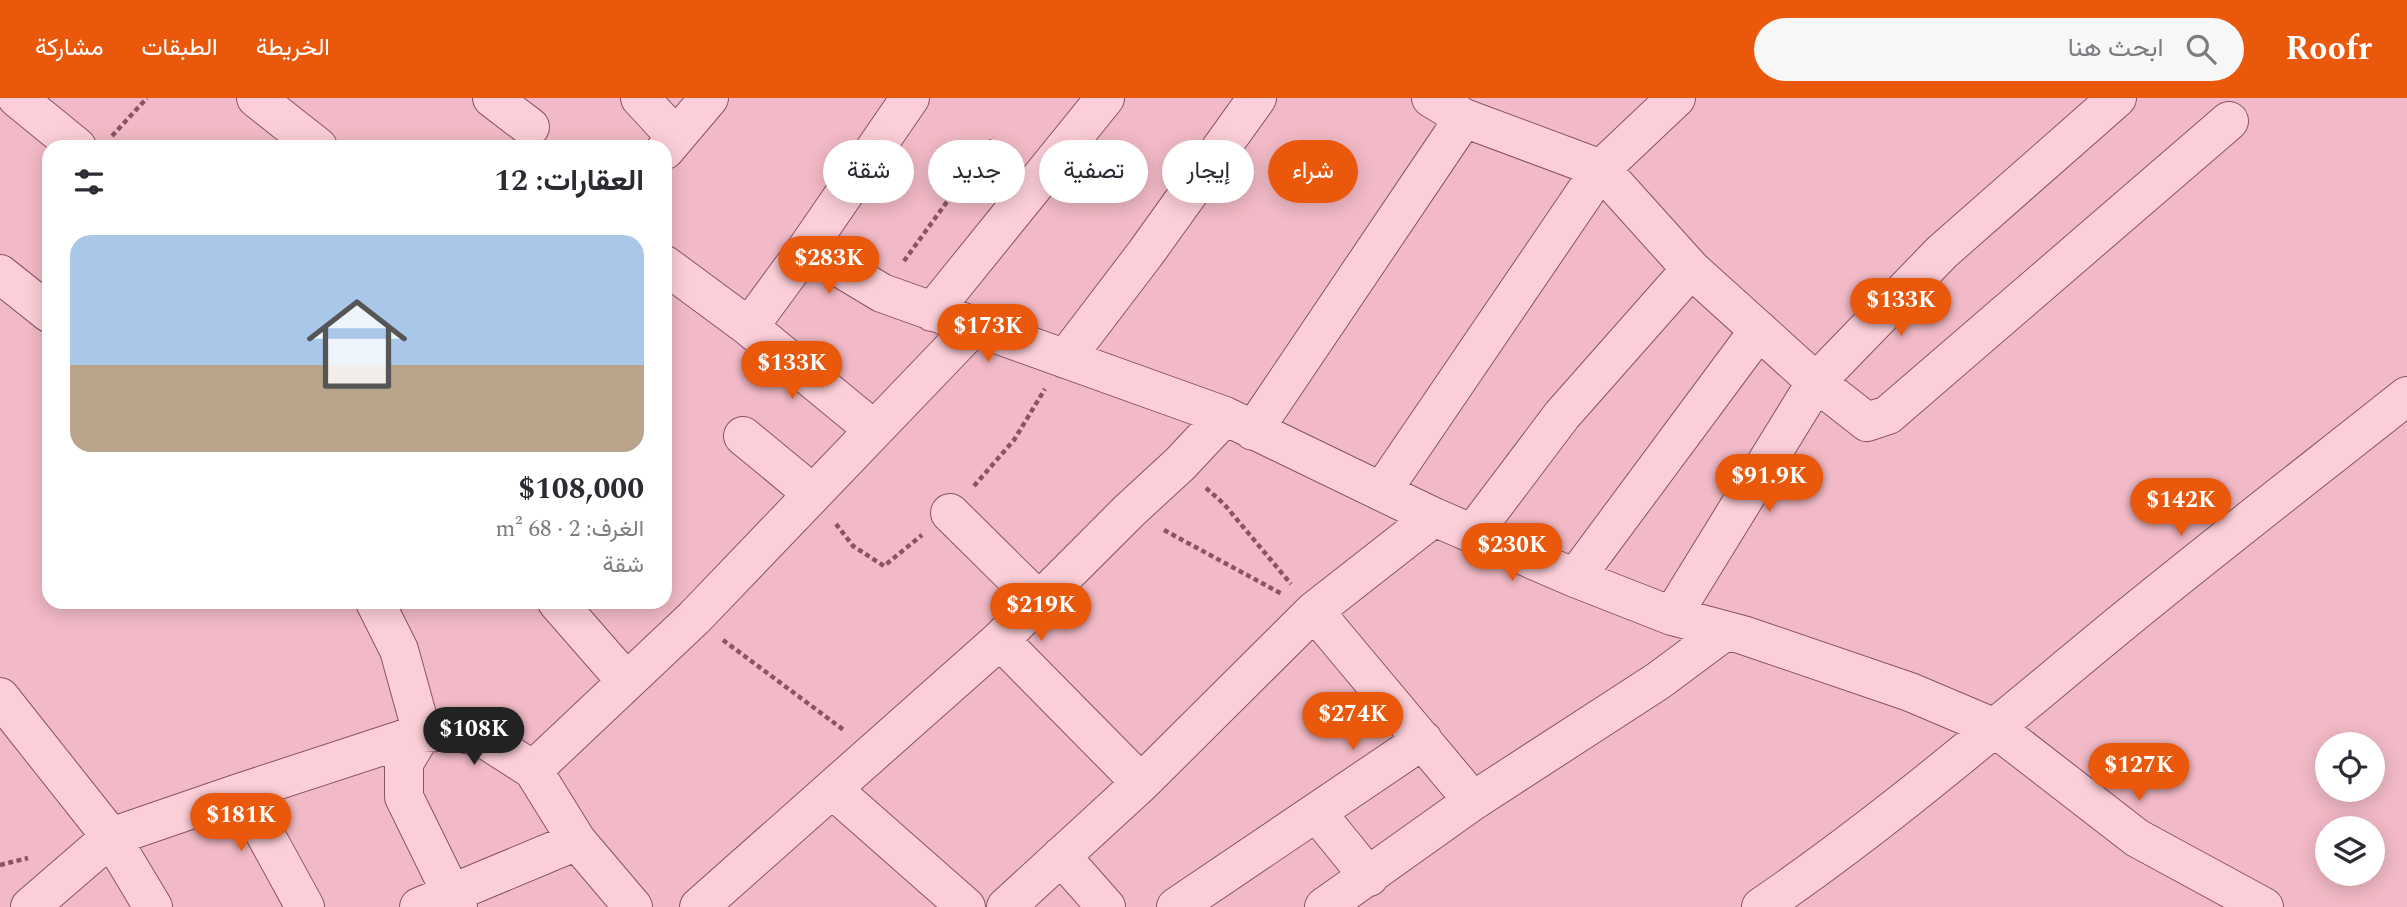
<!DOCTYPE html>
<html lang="ar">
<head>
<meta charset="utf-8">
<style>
  :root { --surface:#fff; --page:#f7f7f7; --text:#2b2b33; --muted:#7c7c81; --line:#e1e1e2; --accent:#ea580c }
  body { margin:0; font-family:Spectral,Vazirmatn,serif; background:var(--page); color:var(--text); direction:rtl; height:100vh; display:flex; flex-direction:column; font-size:26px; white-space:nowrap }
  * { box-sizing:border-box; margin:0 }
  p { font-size:23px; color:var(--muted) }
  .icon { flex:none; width:38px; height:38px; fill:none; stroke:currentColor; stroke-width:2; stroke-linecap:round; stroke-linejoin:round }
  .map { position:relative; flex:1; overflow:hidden; direction:ltr }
  .details { position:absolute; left:42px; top:42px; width:630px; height:469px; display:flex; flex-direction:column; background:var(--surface); border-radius:21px; box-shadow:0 4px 18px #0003; direction:rtl }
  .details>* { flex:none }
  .top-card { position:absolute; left:693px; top:42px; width:665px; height:63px; direction:rtl; display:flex; gap:14px }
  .fabs { position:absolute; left:2315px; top:634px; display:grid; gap:14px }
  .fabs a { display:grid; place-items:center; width:70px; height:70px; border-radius:50%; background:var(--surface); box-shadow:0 4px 18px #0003; font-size:35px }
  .price { position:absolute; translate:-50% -60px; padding:0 16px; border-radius:24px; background:var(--accent); color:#fff; font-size:23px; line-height:46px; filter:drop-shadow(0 2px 4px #0008) }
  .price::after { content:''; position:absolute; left:50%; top:42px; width:21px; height:16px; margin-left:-10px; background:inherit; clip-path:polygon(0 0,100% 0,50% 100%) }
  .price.active { background:#222; color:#fff }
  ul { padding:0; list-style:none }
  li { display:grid; align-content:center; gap:14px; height:371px; padding:0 28px }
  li+li { border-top:2px solid var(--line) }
  li span { display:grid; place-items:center; height:217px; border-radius:21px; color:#555 }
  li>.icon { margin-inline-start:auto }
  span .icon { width:126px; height:126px; fill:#fffc; stroke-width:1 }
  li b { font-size:30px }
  h2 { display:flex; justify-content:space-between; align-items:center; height:84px; padding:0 28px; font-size:30px }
  .tag { padding:0 24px; border-radius:32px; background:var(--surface); box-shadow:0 4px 18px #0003; font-size:24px; line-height:63px }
  .tag.active { background:var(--accent); color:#fff }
  header { display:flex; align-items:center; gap:42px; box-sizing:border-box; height:98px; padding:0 35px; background:var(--accent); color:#fff }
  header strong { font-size:33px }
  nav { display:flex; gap:38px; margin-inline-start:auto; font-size:24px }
  .search { width:490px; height:63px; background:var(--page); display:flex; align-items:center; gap:18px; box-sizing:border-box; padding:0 24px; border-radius:38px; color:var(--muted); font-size:26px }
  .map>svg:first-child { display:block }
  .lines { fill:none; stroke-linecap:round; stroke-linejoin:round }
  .minor-casing { stroke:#8a5368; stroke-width:40 }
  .path { stroke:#8a5368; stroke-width:4.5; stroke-dasharray:5 3.5; stroke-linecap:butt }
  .minor { stroke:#fcced7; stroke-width:38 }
</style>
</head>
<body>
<header>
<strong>Roofr</strong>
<div class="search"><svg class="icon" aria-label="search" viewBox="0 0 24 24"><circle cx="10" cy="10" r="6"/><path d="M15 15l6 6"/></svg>ابحث هنا</div>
<nav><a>الخريطة</a><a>الطبقات</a><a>مشاركة</a></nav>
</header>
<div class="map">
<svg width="2407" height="809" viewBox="0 0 2407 809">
  <rect width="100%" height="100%" fill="#f2bac6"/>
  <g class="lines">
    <defs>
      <path id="minor" d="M17 0 77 49
        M256 0 318 49
        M492 0 530 29
        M640 0 676 39
        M1431 0 1464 20 1601 71 1691 171 1816 284 1867 324 1888 317 2229 23
        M665 52 709 0
        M807 150 882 195 1225 318 1434 419 1575 480 1672 518 1743 537 1910 594 1995 630 2137 740 2264 809
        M665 167 749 229 873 331
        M0 176 49 215
        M932 214 1105 0
        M749 229 807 150 910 0
        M1065 261 1145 156 1257 0
        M1253 333 1464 20
        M743 338 812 395
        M1382 393 1601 71 1676 0
        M950 415 1040 504
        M1473 435 1562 317 1691 171
        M1575 480 1759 232
        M375 504 399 552 422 635 404 665V699L458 809
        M557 504 626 583
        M1314 513 1473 703
        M1672 518 1816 284 1942 154 2117 0
        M1000 542 1141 685
        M0 599 111 739 153 809
        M533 672 694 520 973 229
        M832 691 966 809
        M242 694 422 635 454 633 483 640 533 672 577 743 633 809
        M1317 715 1369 779
        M1061 758 1106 809
        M30 809 111 739 242 694 305 809
        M419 809 577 743
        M699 809 1000 542 1129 413 1180 366 1225 318
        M1006 809 1141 685 1314 513 1434 419
        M1176 809 1423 642
        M1324 809 1473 703 1658 583 1724 534
        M1761 809C1887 723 2002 623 2120 526 2214 449 2311 374 2407 298"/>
    </defs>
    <use href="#minor" class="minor-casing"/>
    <path class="path" d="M112 38 147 0
      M904 163 994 39
      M974 388 1014 342 1045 291
      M1206 390 1224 406 1291 486
      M836 426 853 448 884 468 922 437
      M1164 432 1282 496
      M723 542 845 633
      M0 767 28 760"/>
    <use href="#minor" class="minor"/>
  </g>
</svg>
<div class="fabs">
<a><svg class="icon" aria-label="locate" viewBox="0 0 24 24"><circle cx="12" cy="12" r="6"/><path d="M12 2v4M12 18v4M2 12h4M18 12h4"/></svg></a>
<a><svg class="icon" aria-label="layers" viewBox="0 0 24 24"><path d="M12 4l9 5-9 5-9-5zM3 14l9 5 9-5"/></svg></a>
</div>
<b class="price" style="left:829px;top:198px">$283K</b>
<b class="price" style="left:1901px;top:240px">$133K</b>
<b class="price" style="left:988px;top:266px">$173K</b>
<b class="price" style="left:792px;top:303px">$133K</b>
<b class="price" style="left:1769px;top:416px">$91.9K</b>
<b class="price" style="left:2181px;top:440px">$142K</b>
<b class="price" style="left:1512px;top:485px">$230K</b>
<b class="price" style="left:1041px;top:545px">$219K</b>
<b class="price" style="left:1353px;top:654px">$274K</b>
<b class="price active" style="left:474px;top:669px">$108K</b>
<b class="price" style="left:2139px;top:705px">$127K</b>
<b class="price" style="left:241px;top:755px">$181K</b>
<div class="top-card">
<a class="tag active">شراء</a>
<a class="tag">إيجار</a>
<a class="tag">تصفية</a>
<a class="tag">جديد</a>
<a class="tag">شقة</a>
</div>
<section class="details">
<h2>العقارات: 12<svg class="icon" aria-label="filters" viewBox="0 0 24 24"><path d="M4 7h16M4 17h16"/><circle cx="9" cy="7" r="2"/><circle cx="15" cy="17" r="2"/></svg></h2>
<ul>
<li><span style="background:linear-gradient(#a9c7e8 60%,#b9a48a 0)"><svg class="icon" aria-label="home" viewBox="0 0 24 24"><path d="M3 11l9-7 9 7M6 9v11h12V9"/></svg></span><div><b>$108,000</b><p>الغرف: 2 · 68 m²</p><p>شقة</p></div></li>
</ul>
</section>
</div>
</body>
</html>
